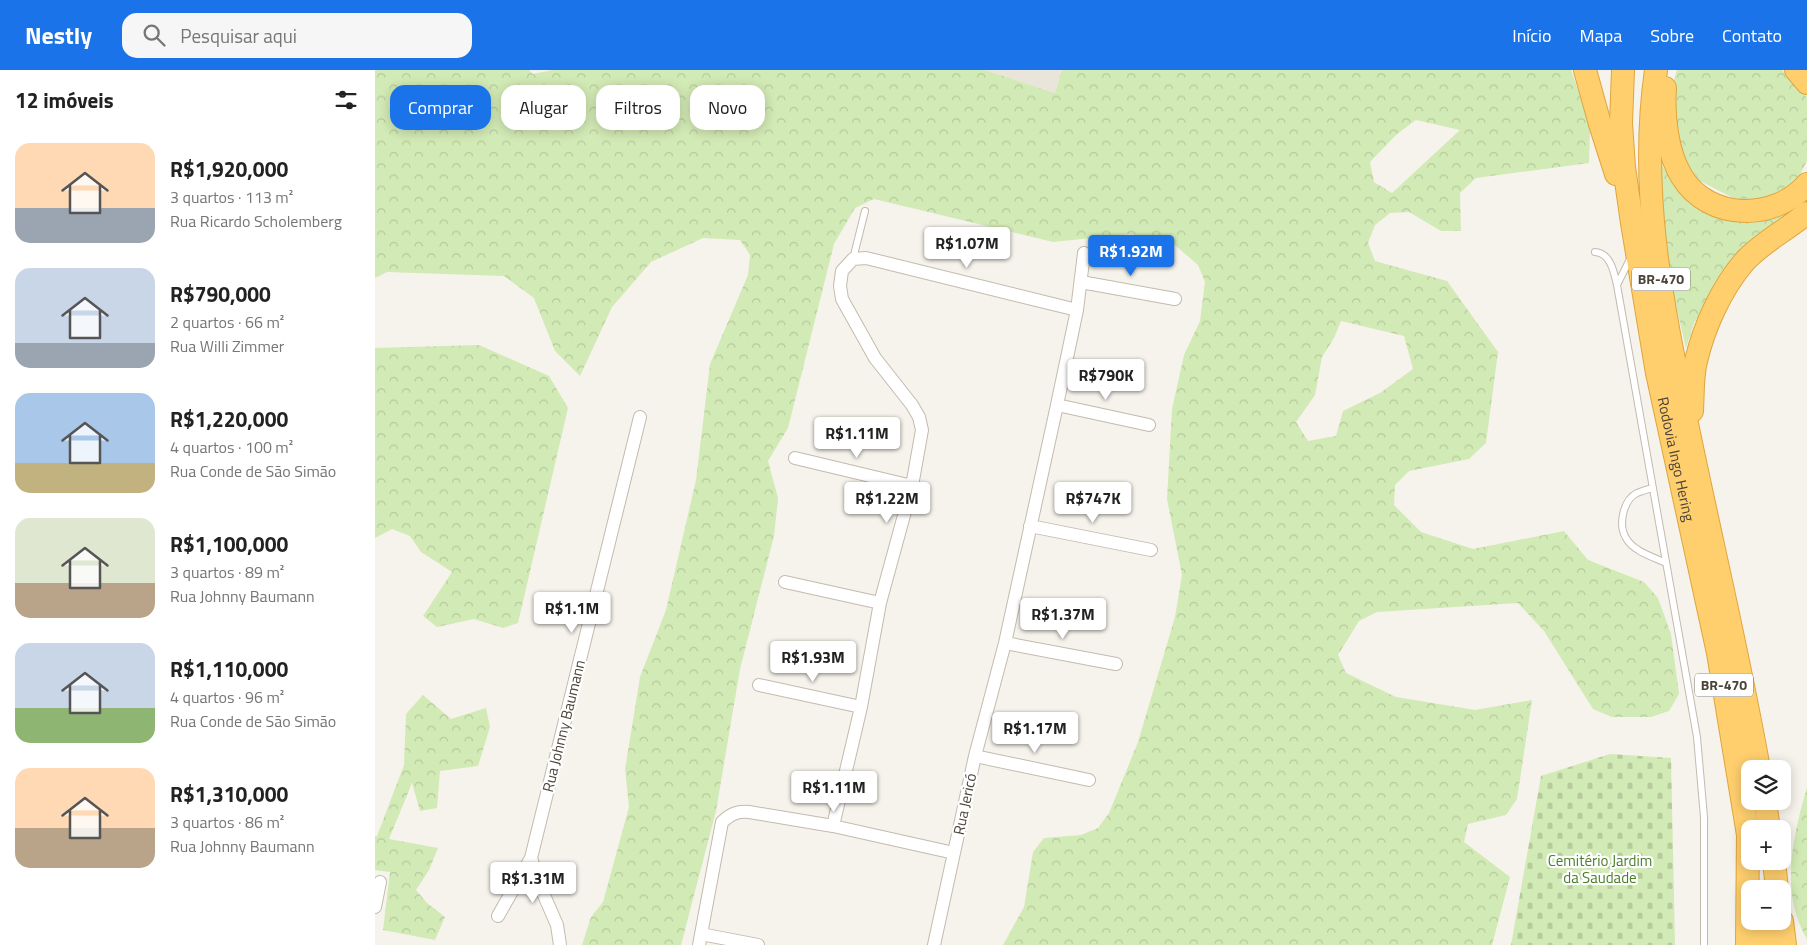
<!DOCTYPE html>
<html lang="pt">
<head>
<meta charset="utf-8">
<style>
  :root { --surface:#fff; --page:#f6f6f6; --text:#222; --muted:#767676; --accent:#1a73e8 }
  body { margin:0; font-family:"Titillium Web",sans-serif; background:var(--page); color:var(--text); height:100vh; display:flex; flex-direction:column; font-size:19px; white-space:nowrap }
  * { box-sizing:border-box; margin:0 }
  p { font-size:16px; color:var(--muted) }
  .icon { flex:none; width:28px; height:28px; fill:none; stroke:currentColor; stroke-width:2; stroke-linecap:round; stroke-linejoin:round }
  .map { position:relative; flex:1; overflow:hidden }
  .drawer { display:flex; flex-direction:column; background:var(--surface); width:375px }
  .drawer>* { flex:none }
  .banner { position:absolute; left:15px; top:15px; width:475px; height:45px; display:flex; gap:10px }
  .buttons { position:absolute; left:1366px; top:690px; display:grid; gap:10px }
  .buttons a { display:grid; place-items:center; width:50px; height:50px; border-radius:10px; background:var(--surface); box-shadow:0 2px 12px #0003; font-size:25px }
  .price { position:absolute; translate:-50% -42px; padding:0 11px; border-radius:5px; background:#fff; color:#222; font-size:16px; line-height:32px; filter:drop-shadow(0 1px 2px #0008) }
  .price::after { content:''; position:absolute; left:50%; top:30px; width:15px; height:11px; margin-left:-8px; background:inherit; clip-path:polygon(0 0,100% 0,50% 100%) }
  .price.current { background:var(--accent); color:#fff }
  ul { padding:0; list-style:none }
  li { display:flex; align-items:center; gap:15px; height:125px; padding:0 15px }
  li span { display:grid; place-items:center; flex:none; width:140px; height:100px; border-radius:15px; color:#555 }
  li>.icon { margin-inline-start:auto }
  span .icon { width:60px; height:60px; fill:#fffc; stroke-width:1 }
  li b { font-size:21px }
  h2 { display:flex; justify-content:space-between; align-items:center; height:60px; padding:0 15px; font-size:21px }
  .chip { padding:0 18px; border-radius:15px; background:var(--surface); box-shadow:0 2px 12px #0003; font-size:18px; line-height:45px }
  .chip.current { background:var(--accent); color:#fff }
  header { display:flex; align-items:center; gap:30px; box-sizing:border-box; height:70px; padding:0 25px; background:var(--accent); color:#fff }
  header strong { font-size:24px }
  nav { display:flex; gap:28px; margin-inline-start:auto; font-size:18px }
  .search { width:350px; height:45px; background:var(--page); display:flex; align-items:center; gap:12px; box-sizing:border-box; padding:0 18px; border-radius:15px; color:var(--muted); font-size:19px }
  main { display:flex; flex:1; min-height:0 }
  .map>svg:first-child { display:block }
  .residential { fill:#eae5da }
  .forest { fill:url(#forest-crowns); fill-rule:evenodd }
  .cemetery { fill:url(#cemetery-stones) }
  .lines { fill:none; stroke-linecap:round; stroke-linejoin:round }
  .lane-casing { stroke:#c2bbae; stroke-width:8 }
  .street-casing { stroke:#c2bbae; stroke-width:14 }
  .highway-casing { stroke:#e0a43c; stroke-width:24 }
  .lane { stroke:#fff; stroke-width:6 }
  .street { stroke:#fff; stroke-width:12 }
  .highway { stroke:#ffcf6e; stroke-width:22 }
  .labels { text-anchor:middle; stroke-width:4.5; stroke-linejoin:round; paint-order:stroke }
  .shield { fill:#fff; stroke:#817c74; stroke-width:1 }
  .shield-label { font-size:14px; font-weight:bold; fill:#4b4439 }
  .street-label { font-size:15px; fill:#4b4439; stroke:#fff }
  .park-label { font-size:15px; fill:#4a7f2a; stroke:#fff }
</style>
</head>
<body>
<header>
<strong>Nestly</strong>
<div class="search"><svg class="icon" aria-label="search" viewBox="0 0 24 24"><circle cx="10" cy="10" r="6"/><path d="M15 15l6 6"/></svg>Pesquisar aqui</div>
<nav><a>Início</a><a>Mapa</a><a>Sobre</a><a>Contato</a></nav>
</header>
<main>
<section class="drawer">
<h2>12 imóveis<svg class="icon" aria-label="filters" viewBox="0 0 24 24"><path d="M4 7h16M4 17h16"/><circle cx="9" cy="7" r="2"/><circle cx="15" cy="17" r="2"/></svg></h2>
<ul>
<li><span style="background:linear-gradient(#ffd9b3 65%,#9aa5b1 0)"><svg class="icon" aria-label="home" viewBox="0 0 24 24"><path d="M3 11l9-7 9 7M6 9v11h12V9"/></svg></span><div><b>R$1,920,000</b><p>3 quartos · 113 m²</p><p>Rua Ricardo Scholemberg</p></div></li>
<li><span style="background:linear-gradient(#c9d6e8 75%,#9aa5b1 0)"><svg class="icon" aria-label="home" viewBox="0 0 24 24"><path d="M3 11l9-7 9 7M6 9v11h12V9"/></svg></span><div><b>R$790,000</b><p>2 quartos · 66 m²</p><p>Rua Willi Zimmer</p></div></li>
<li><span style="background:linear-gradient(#a9c7e8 70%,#c2b280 0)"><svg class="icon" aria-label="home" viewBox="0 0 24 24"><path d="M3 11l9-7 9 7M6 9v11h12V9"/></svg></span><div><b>R$1,220,000</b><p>4 quartos · 100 m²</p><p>Rua Conde de São Simão</p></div></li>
<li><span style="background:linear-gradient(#dfe7d0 65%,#b9a48a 0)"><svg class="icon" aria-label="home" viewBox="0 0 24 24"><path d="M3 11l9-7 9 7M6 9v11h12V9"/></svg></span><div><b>R$1,100,000</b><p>3 quartos · 89 m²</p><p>Rua Johnny Baumann</p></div></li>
<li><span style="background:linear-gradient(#c9d6e8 65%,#8fb573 0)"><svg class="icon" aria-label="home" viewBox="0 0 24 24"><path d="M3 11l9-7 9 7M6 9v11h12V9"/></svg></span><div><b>R$1,110,000</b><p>4 quartos · 96 m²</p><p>Rua Conde de São Simão</p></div></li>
<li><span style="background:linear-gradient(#ffd9b3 60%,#b9a48a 0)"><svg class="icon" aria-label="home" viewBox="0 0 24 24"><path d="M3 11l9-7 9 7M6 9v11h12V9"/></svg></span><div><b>R$1,310,000</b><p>3 quartos · 86 m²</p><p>Rua Johnny Baumann</p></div></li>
</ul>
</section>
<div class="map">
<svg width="1432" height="875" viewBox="0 0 1432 875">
  <defs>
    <pattern id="forest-crowns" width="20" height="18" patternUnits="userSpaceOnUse" patternTransform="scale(1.25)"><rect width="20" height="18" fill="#d2eab5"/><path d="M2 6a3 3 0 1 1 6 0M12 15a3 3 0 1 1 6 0" fill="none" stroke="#b6ca9c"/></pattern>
    <pattern id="cemetery-stones" width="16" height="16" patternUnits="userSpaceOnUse" patternTransform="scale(1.25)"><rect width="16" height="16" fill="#d2eab5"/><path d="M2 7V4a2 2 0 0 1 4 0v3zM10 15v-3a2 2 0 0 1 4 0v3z" fill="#b6ca9c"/></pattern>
  </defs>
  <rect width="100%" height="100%" fill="#f6f3ec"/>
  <path class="residential" d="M610 0H687L680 23Z"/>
  <path class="forest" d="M0 0H154L158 4 177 0H610L680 23 687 0H1196L1215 54 1214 93 1101 108 1085 123 1086 161H1066L1034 142 1015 143 1000 155 993 173 1000 191 1072 211 1123 282 1111 373 1094 389 1034 401 1020 415 1019 435 1046 462 1098 479 1189 461 1213 490 1269 512 1283 528 1296 564 1304 624 1294 641 1276 647H1237L1218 639 1169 561 1143 533 1002 542 984 551 963 585 971 603 1021 627 1100 640 1157 630 1142 729 1131 745 1093 754 1089 772 1135 807 1117 875H628L649 837 658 782 669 768 706 765 723 758 734 743 763 672 800 547 807 505 792 429 797 339 809 285 825 251 830 212 823 195 794 170 755 164 678 172 499 129 480 138 459 174 413 358 393 391 403 428 399 466 365 599 341 741 306 875H207L216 847 228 832 254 737 250 699 265 607 291 540 321 410 335 294 373 205 375 185 365 170 328 168 276 192 237 237 205 306 180 281 159 228 129 206 12 202 0 208ZM1041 50 1085 60 1017 123 999 112 995 92 1022 64ZM966 251 1029 266 1038 299 1005 323 968 341 961 366 933 371 921 352 940 325 947 287 959 268Z
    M1302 0H1407L1429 22 1432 28V91L1420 114 1386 133 1358 128 1325 111 1307 89 1300 62 1297 16Z
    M1286 93C1301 121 1321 132 1348 147L1432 123V135L1358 194 1319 253 1311 278 1295 211 1288 139Z
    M104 275 174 306 193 338 143 553 128 558 99 549 62 557 48 546 77 502 46 482 35 466 17 459 0 468V278Z
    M48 625 76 649 111 638 115 657 103 696 65 701 62 738 45 741 37 713 14 769 63 778 54 800 41 820 52 833 70 847 60 870 8 860 15 802 0 800V766H2L29 695 31 644Z
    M1432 717V869C1404 822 1418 766 1432 717Z"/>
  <path class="cemetery" d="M1235 684 1296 688 1300 875H1136L1166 706Z"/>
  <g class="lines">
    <defs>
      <path id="lane" d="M1220 182C1236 183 1239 203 1242 215L1322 667 1329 747V875
        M478 189 490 141
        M1242 215 1255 189
        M1278 418C1273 419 1267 421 1262 423 1248 430 1243 455 1251 468 1258 481 1278 487 1291 493"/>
      <path id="street" d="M706 212 800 229
        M682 335 774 355
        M420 388 537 416
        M655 456 776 480
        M410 512 505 533
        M630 573 741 594
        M384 615 486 637
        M600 686 714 710
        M458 756 486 637 505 533 537 416 547 360 544 347 537 335 500 288 467 229 465 216 467 201 478 189 491 188 702 240
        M0 837 5 812
        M123 846 156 788
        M326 864 383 875
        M185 875 182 855 165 816 156 788 265 347
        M324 875 347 752C356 744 362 741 374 742L458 756 579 783
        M559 875 600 686 630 573 682 335 702 240 709 183"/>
      <g id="highway">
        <path d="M1210 0 1225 54 1241 104"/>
        <path id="s1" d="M1248 0 1246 53 1249 97 1257 153 1282 303 1343 583 1375 777"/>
        <path d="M1281 0C1264 118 1286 228 1310 344 1334 462 1363 580 1384 699"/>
        <path d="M1421 0 1432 13"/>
        <path d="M1290 18C1288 46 1292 83 1307 107 1334 151 1400 151 1432 114"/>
        <path d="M1317 341C1318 325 1317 307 1321 291 1329 257 1346 219 1369 192 1387 172 1412 160 1432 143"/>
        <path d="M1390 731 1394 759"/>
        <path d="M1399 791 1402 819"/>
        <path d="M1385 851 1389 875"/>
        <path d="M1407 851 1410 875"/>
        <path d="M1372 875 1373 763"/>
      </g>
    </defs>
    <use href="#lane" class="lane-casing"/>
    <use href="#street" class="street-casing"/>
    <use href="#highway" class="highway-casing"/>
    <use href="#lane" class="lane"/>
    <use href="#street" class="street"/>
    <use href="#highway" class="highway"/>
  </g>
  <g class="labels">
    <g class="shield">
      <rect x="1257" y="197.5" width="58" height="23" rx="4"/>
      <rect x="1320" y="603.5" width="58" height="23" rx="4"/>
    </g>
    <g class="shield-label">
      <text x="1286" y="214">BR-470</text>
      <text x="1349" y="620">BR-470</text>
    </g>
    <g class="street-label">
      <text dy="5" stroke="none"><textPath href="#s1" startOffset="394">Rodovia Ingo Hering</textPath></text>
      <text transform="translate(189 656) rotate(-76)" y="5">Rua Johnny Baumann</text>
      <text transform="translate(590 734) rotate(-78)" y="5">Rua Jericó</text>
    </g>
    <g class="park-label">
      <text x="1225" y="796">Cemitério Jardim<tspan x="1225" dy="17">da Saudade</tspan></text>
    </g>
  </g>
</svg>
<div class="buttons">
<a><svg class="icon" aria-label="layers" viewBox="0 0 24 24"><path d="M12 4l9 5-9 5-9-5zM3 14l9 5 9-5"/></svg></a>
<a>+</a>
<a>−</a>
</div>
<b class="price" style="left:592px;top:199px">R$1.07M</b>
<b class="price current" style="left:756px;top:207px">R$1.92M</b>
<b class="price" style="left:731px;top:331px">R$790K</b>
<b class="price" style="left:482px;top:389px">R$1.11M</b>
<b class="price" style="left:512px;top:454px">R$1.22M</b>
<b class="price" style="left:718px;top:454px">R$747K</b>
<b class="price" style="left:197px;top:564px">R$1.1M</b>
<b class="price" style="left:688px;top:570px">R$1.37M</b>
<b class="price" style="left:438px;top:613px">R$1.93M</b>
<b class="price" style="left:660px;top:684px">R$1.17M</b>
<b class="price" style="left:459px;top:743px">R$1.11M</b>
<b class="price" style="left:158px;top:834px">R$1.31M</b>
<div class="banner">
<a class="chip current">Comprar</a>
<a class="chip">Alugar</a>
<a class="chip">Filtros</a>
<a class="chip">Novo</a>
</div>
</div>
</main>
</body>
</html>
